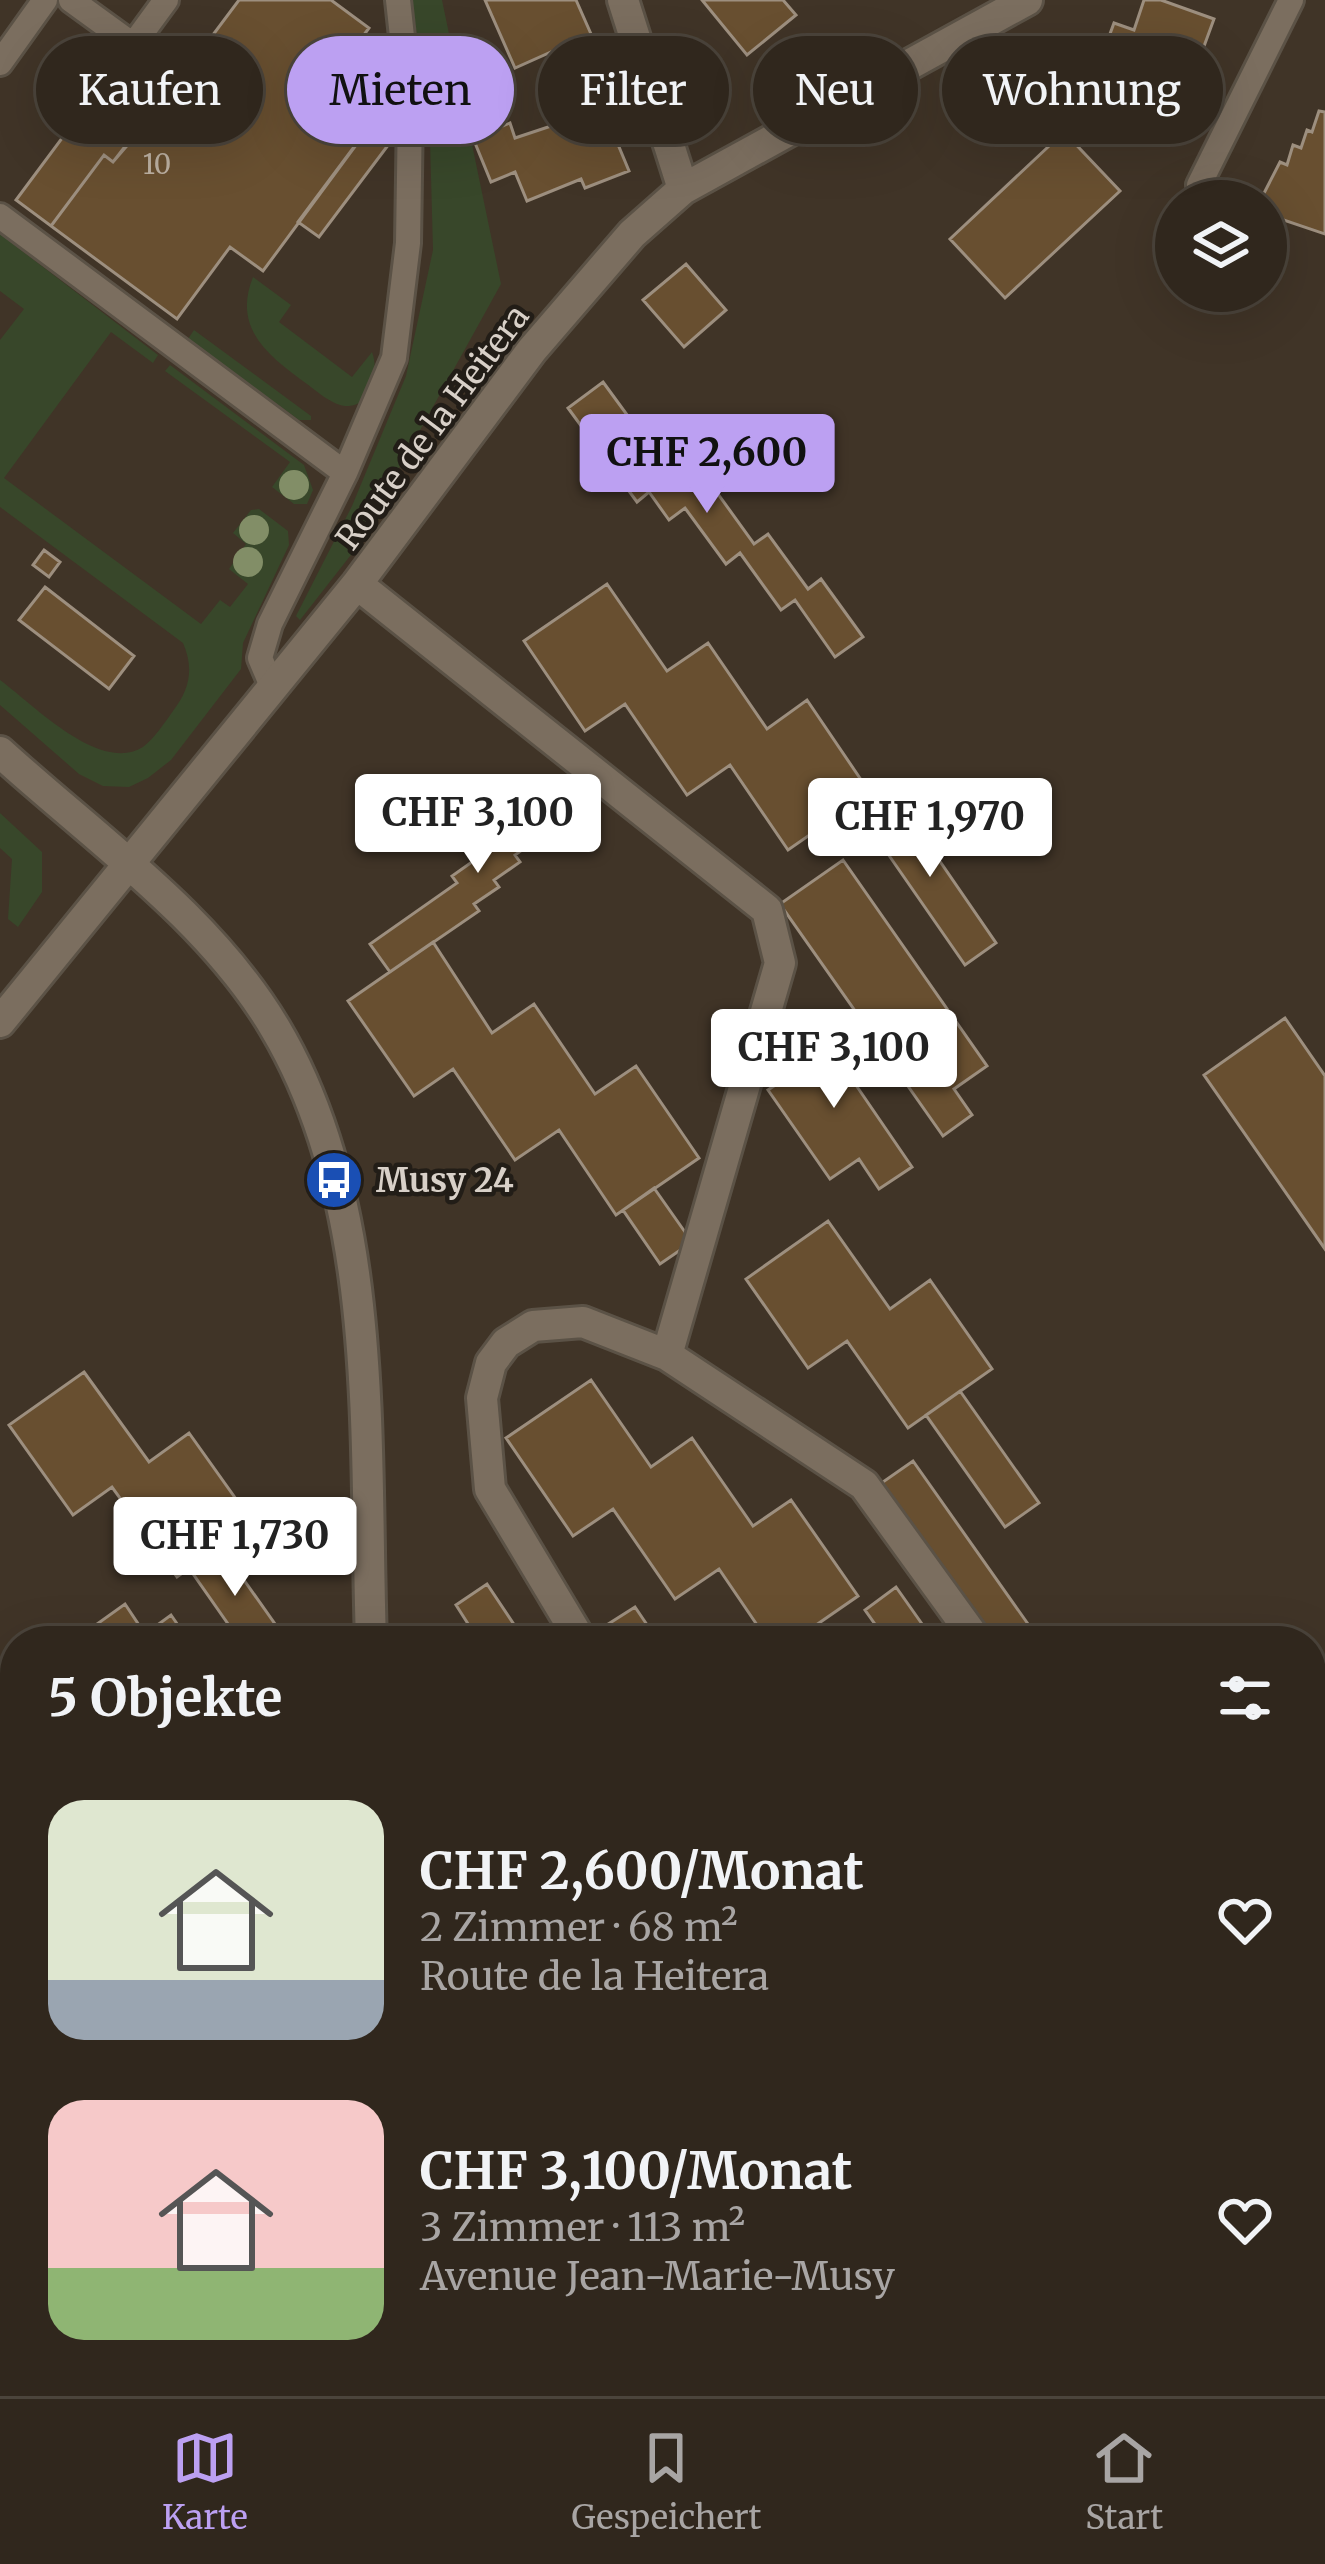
<!DOCTYPE html>
<html lang="de">
<head>
<meta charset="utf-8">
<style>
  :root { --surface:#30271d; --page:#3c332a; --text:#f1f3f6; --muted:#a8a5a4; --line:#4b443b; --accent:#bca0f2 }
  body { margin:0; font-family:Merriweather,serif; background:var(--page); color:var(--text); height:100vh; display:flex; flex-direction:column; font-size:45px; white-space:nowrap }
  * { box-sizing:border-box; margin:0 }
  p { font-size:39px; color:var(--muted) }
  .icon { flex:none; width:66px; height:66px; fill:none; stroke:currentColor; stroke-width:2; stroke-linecap:round; stroke-linejoin:round }
  .map { position:relative; flex:1; overflow:hidden }
  .drawer { position:absolute; left:0px; top:1626px; width:1326px; height:771px; display:flex; flex-direction:column; background:var(--surface); border-radius:48px 48px 0 0; box-shadow:0 12px 48px #0002,0 0 0 3px var(--line) }
  .drawer>* { flex:none }
  .guide { position:absolute; left:36px; top:36px; width:1254px; height:108px; display:flex; gap:24px }
  .tools { position:absolute; left:1155px; top:180px; display:grid; gap:24px }
  .tools a { display:grid; place-items:center; width:132px; height:132px; border-radius:50%; background:var(--surface); box-shadow:0 12px 48px #0002,0 0 0 3px var(--line); font-size:60px }
  .price { position:absolute; translate:-50% -102px; padding:0 27px; border-radius:12px; background:#fff; color:#222; font-size:39px; line-height:78px; filter:drop-shadow(0 3px 6px #0008) }
  .price::after { content:''; position:absolute; left:50%; top:72px; width:36px; height:27px; margin-left:-18px; background:inherit; clip-path:polygon(0 0,100% 0,50% 100%) }
  .price.active { background:var(--accent); color:#111 }
  ul { padding:0; list-style:none }
  li { display:flex; align-items:center; gap:36px; height:300px; padding:0 48px }
  li span { display:grid; place-items:center; flex:none; width:336px; height:240px; border-radius:36px; color:#555 }
  li>.icon { margin-inline-start:auto }
  span .icon { width:144px; height:144px; fill:#fffc; stroke-width:1 }
  li b { font-size:51px }
  h2 { display:flex; justify-content:space-between; align-items:center; height:144px; padding:0 48px; font-size:51px }
  .tag { padding:0 42px; border-radius:54px; background:var(--surface); box-shadow:0 12px 48px #0002,0 0 0 3px var(--line); font-size:42px; line-height:108px }
  .tag.active { background:var(--accent); color:#111 }
  .tab-bar { display:flex; justify-content:space-around; align-items:center; height:168px; border-top:3px solid var(--line); background:var(--surface); font-size:33px; color:var(--muted) }
  .tab-bar a { display:grid; justify-items:center; gap:6px }
  .tab-bar .active { color:var(--accent) }
  .map>svg:first-child { display:block }
  .green { fill:#38472a }
  .building { fill:#684f30; stroke:#9d8f7f; stroke-width:3 }
  .lines { fill:none; stroke-linecap:round; stroke-linejoin:round }
  .lane-casing { stroke:#5b5246; stroke-width:30 }
  .street-casing { stroke:#5b5246; stroke-width:36 }
  .lane { stroke:#7b6e5f; stroke-width:24 }
  .street { stroke:#7b6e5f; stroke-width:30 }
  .tree { fill:#828e67 }
  .labels { text-anchor:middle; stroke-width:9; stroke-linejoin:round; paint-order:stroke }
  .number-label { font-size:27px; fill:#bcb0a2 }
  .street-label { font-size:33px; fill:#d8d0c8; stroke:#221d17 }
  .poi-label { font-size:33px; font-weight:bold; fill:#d8d0c8; stroke:#221d17; text-anchor:start }
</style>
</head>
<body>
<div class="map">
<svg width="1325" height="2396" viewBox="0 0 1325 2396">
  <rect width="100%" height="100%" fill="#403427"/>
  <path class="green" d="M411 0H442L501 284 393 479 404 487 300 620 296 616 352 506 406 376 433 250 429 104Z
    M0 234 158 355 153 363 111 332 4 478 201 624 220 600 230 607 248 584 229 569 246 544 233 533 251 510 259 509 288 531 289 545 243 643 241 669 171 760 148 778 129 787 103 786 79 774 0 705V680C34 705 100 774 143 747 154 739 165 722 173 711 190 689 194 668 183 643L0 507V340L24 309 0 291Z
    M253 277 291 305 279 322 352 377 372 352C379 370 373 404 349 406 334 407 318 392 307 384 269 356 232 329 253 277Z
    M194 330 311 416V420H299L188 339Z
    M170 365 304 465 313 490 307 504H294L272 487 290 462 165 371Z
    M0 813 42 852V892L18 927 8 919 12 859 0 848Z"/>
  <path class="building" d="M239 0H331L369 28 349 55 382 79 361 107 376 118 263 271 230 247 177 319 51 226 104 155 113 162 150 119Z
    M485 0H576L591 34 515 68Z
    M702 0H783L796 15 747 55Z
    M1144 0H1161L1214 19 1196 68 1182 63 1169 97 1096 72 1114 23 1134 30Z
    M103 83 148 117 113 162 104 155 51 226 16 200Z
    M620 103 633 136 617 142 629 171 585 188 581 179 527 201 515 172 491 182 473 138 510 123 515 138Z
    M1319 111 1325 112V234L1266 214V201H1260L1280 162 1287 165 1293 145 1301 148 1307 130 1312 132Z
    M371 124 392 140 319 237 298 222Z
    M1064 132 1120 191 1005 298 950 239Z
    M686 264 726 310 684 347 643 300Z
    M603 382 671 475 681 468 701 496 713 487 754 544 768 534 808 589 821 579 863 637 835 657 795 600 781 610 740 553 726 564 685 508 669 520 649 492 637 502 568 408Z
    M44 550 60 562 49 577 33 565Z
    M607 584 667 671 708 643 767 729 807 700 870 793 788 850 730 765 687 795 625 704 585 731 524 641Z
    M45 587 134 656 109 689 19 620Z
    M561 776 582 807 515 855 520 862 494 880 499 887 474 904 479 911 390 972 370 944 457 883 452 876 479 857 475 851 501 832 498 828 526 807 523 802Z
    M895 796 996 943 965 965 863 818Z
    M843 860 987 1066 954 1089 972 1115 943 1136 780 904Z
    M433 942 492 1033 534 1004 595 1094 636 1066 699 1158 616 1215 559 1130 515 1160 453 1069 414 1096 348 1001Z
    M810 1018 912 1167 879 1189 859 1159 830 1179 768 1090 798 1070 777 1040Z
    M1285 1018 1325 1076V1249L1204 1075Z
    M654 1188 692 1242 660 1264 623 1210Z
    M828 1221 890 1309 930 1280 992 1369 908 1428 847 1341 808 1368 746 1279Z
    M84 1372 149 1462 189 1433 253 1523 177 1577 112 1487 73 1515 9 1425Z
    M591 1380 651 1467 692 1438 753 1526 791 1500 858 1596 793 1641H768L719 1569 675 1599 613 1509 573 1536 506 1438Z
    M960 1391 1039 1503 1005 1527 926 1415Z
    M913 1461 1040 1641H991L880 1484Z
    M220 1546 287 1641H240L189 1568Z
    M487 1584 525 1641H479L456 1605Z
    M896 1587 934 1641H887L865 1610Z
    M125 1604 145 1634 171 1615 189 1641H99L90 1629Z
    M635 1607 658 1641H611L602 1628Z
    M191 2382H235L233 2396H189Z
    M446 2382H507L493 2396H432Z
    M786 2382H875L861 2396H800Z
    M1198 2382H1292L1281 2396H1215Z"/>
  <g class="lines">
    <defs>
      <path id="lane" d="M71 0 133 45 166 0
        M0 63 45 0
        M1199 185 1291 0
        M0 216 345 473
        M272 686 260 658 270 624 345 473 394 358 408 243 410 110 398 0
        M0 2035 15 2025
        M254 2396 256 2382
        M415 2396 430 2382"/>
      <path id="street" d="M623 0 683 189
        M357 584 767 910 780 963 667 1355 864 1485 977 1641
        M0 752C93 837 210 918 275 1028 381 1206 364 1442 371 1641
        M0 1022 357 584 532 350 632 234 683 189 1027 0
        M581 1641 490 1489 482 1398 491 1363 506 1343 533 1326 583 1322 667 1355
        M1311 1997 1325 2006
        M1311 2325 1325 2336
        M665 2382 680 2396"/>
    </defs>
    <use href="#lane" class="lane-casing"/>
    <use href="#street" class="street-casing"/>
    <use href="#lane" class="lane"/>
    <use href="#street" class="street"/>
  </g>
  <g class="tree">
    <circle cx="294" cy="485" r="15"/>
    <circle cx="254" cy="530" r="15"/>
    <circle cx="248" cy="562" r="15"/>
  </g>
  <defs>
    <symbol id="bus-disc" viewBox="-11 -11 22 22"><circle r="9.5" fill="#1a4fb4" stroke="#221d17"/><path d="M-5-6H5V4H4V6H2V4H-2V6H-4V4H-5ZM-3.5-4V0h7V-4ZM-3.5 1.2v1.5H-2V1.2ZM2 1.2v1.5H3.5V1.2Z" fill="#fff"/></symbol>
  </defs>
  <g fill-rule="evenodd">
    <use href="#bus-disc" x="301" y="1147" width="66" height="66"/>
  </g>
  <g class="labels">
    <g class="number-label">
      <text x="157" y="174">10</text>
    </g>
    <g class="street-label">
      <text transform="translate(432 427) rotate(-53)" y="12">Route de la Heitera</text>
    </g>
    <g class="poi-label">
      <text x="376" y="1192">Musy 24</text>
    </g>
  </g>
</svg>
<div class="tools">
<a><svg class="icon" aria-label="layers" viewBox="0 0 24 24"><path d="M12 4l9 5-9 5-9-5zM3 14l9 5 9-5"/></svg></a>
</div>
<b class="price active" style="left:707px;top:516px">CHF 2,600</b>
<b class="price" style="left:478px;top:876px">CHF 3,100</b>
<b class="price" style="left:930px;top:880px">CHF 1,970</b>
<b class="price" style="left:834px;top:1111px">CHF 3,100</b>
<b class="price" style="left:235px;top:1599px">CHF 1,730</b>
<div class="guide">
<a class="tag">Kaufen</a>
<a class="tag active">Mieten</a>
<a class="tag">Filter</a>
<a class="tag">Neu</a>
<a class="tag">Wohnung</a>
</div>
<section class="drawer">
<h2>5 Objekte<svg class="icon" aria-label="filters" viewBox="0 0 24 24"><path d="M4 7h16M4 17h16"/><circle cx="9" cy="7" r="2"/><circle cx="15" cy="17" r="2"/></svg></h2>
<ul>
<li><span style="background:linear-gradient(#dfe7d0 75%,#9aa5b1 0)"><svg class="icon" aria-label="home" viewBox="0 0 24 24"><path d="M3 11l9-7 9 7M6 9v11h12V9"/></svg></span><div><b>CHF 2,600/Monat</b><p>2 Zimmer · 68 m²</p><p>Route de la Heitera</p></div><svg class="icon" aria-label="heart" viewBox="0 0 24 24"><path d="M12 20l-8-8c-3-5 5-10 8-4 3-6 11-1 8 4z"/></svg></li>
<li><span style="background:linear-gradient(#f6c9c9 70%,#8fb573 0)"><svg class="icon" aria-label="home" viewBox="0 0 24 24"><path d="M3 11l9-7 9 7M6 9v11h12V9"/></svg></span><div><b>CHF 3,100/Monat</b><p>3 Zimmer · 113 m²</p><p>Avenue Jean-Marie-Musy</p></div><svg class="icon" aria-label="heart" viewBox="0 0 24 24"><path d="M12 20l-8-8c-3-5 5-10 8-4 3-6 11-1 8 4z"/></svg></li>
</ul>
</section>
</div>
<nav class="tab-bar">
<a class="active"><svg class="icon" aria-label="map" viewBox="0 0 24 24"><path d="M3 6l6-2 6 2 6-2v14l-6 2-6-2-6 2zM9 4v14M15 6v14"/></svg>Karte</a>
<a><svg class="icon" aria-label="saved" viewBox="0 0 24 24"><path d="M7 4h10v16l-5-4-5 4z"/></svg>Gespeichert</a>
<a><svg class="icon" aria-label="home" viewBox="0 0 24 24"><path d="M3 11l9-7 9 7M6 9v11h12V9"/></svg>Start</a>
</nav>
</body>
</html>
